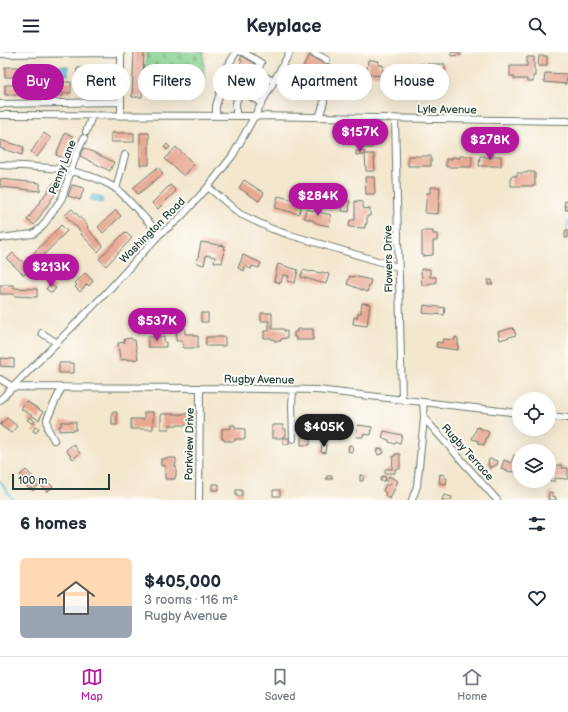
<!DOCTYPE html>
<html lang="en">
<head>
<meta charset="utf-8">
<style>
  :root { --surface:#fff; --page:#f2f2f3; --text:#1f2937; --muted:#747a83; --line:#e0e1e3; --accent:#b5179e }
  body { margin:0; font-family:"Balsamiq Sans",sans-serif; background:var(--page); color:var(--text); height:100vh; display:flex; flex-direction:column; font-size:15px; white-space:nowrap }
  * { box-sizing:border-box; margin:0 }
  p { font-size:13px; color:var(--muted) }
  .icon { flex:none; width:22px; height:22px; fill:none; stroke:currentColor; stroke-width:2; stroke-linecap:round; stroke-linejoin:round }
  .map { position:relative; height:448px; overflow:hidden }
  .details { display:flex; flex-direction:column; background:var(--surface); flex:1 }
  .details>* { flex:none }
  .top-card { position:absolute; left:12px; top:12px; width:544px; height:36px; display:flex; gap:8px }
  .controls { position:absolute; left:512px; top:340px; display:grid; gap:8px }
  .controls a { display:grid; place-items:center; width:44px; height:44px; border-radius:50%; background:var(--surface); box-shadow:0 4px 16px #0002; font-size:20px }
  .scale { position:absolute; left:12px; bottom:10px; width:98px; box-sizing:border-box; padding-left:4px; border:2px solid #1f3d34; border-top:0; font-size:11px; line-height:14px; white-space:nowrap; color:#1f3d34; -webkit-text-stroke:3px #fdfcf7; paint-order:stroke }
  .price { position:absolute; translate:-50% -34px; padding:0 9px; border-radius:14px; background:var(--accent); color:#fff; font-size:13px; line-height:26px; filter:drop-shadow(0 1px 2px #0008) }
  .price::after { content:''; position:absolute; left:50%; top:24px; width:12px; height:9px; margin-left:-6px; background:inherit; clip-path:polygon(0 0,100% 0,50% 100%) }
  .price.on { background:#222; color:#fff }
  ul { padding:0; list-style:none }
  li { display:flex; align-items:center; gap:12px; height:100px; padding:0 20px }
  li+li { border-top:1px solid var(--line) }
  li span { display:grid; place-items:center; flex:none; width:112px; height:80px; border-radius:6px; color:#555 }
  li>.icon { margin-inline-start:auto }
  span .icon { width:48px; height:48px; fill:#fffc; stroke-width:1 }
  li b { font-size:17px }
  h2 { display:flex; justify-content:space-between; align-items:center; height:48px; padding:0 20px; font-size:17px }
  .pill { padding:0 14px; border-radius:18px; background:var(--surface); box-shadow:0 4px 16px #0002; font-size:14px; line-height:36px }
  .pill.on { background:var(--accent); color:#fff }
  header { display:flex; justify-content:space-between; align-items:center; height:52px; padding:0 20px; background:var(--surface); font-size:18px; font-weight:800 }
  .tab-bar { display:flex; justify-content:space-around; align-items:center; height:56px; border-top:1px solid var(--line); background:var(--surface); font-size:11px; color:var(--muted) }
  .tab-bar a { display:grid; justify-items:center; gap:2px }
  .tab-bar .on { color:var(--accent) }
  .map>svg:first-child { display:block }
  .cemetery { fill:url(#cemetery-stones); stroke:#528863 }
  .water { fill:url(#water-ripples); stroke:#40818a }
  .lines { fill:none; stroke-linecap:round; stroke-linejoin:round }
  .stream { stroke:#61c5df; stroke-width:2 }
  .building { fill:#e9a794 }
  .minor-casing { stroke:#69786a; stroke-width:8 }
  .minor { stroke:#fff; stroke-width:6 }
  .labels { text-anchor:middle; stroke-width:4; stroke-linejoin:round; paint-order:stroke }
  .street-label { font-size:11px; fill:#1f3d34; stroke:#fdfcf7 }
</style>
</head>
<body>
<header><svg class="icon" aria-label="menu" viewBox="0 0 24 24"><path d="M4 6h16M4 12h16M4 18h16"/></svg>Keyplace<svg class="icon" aria-label="search" viewBox="0 0 24 24"><circle cx="10" cy="10" r="6"/><path d="M15 15l6 6"/></svg></header>
<div class="map">
<svg width="568" height="448" viewBox="0 0 568 448">
  <defs>
    <pattern id="cemetery-stones" width="16" height="16" patternUnits="userSpaceOnUse"><rect width="16" height="16" fill="#86d392"/><path d="M2 7V4a2 2 0 0 1 4 0v3zM10 15v-3a2 2 0 0 1 4 0v3z" fill="#6dac78"/></pattern>
    <pattern id="water-ripples" width="26" height="14" patternUnits="userSpaceOnUse"><rect width="26" height="14" fill="#61c5df"/><path d="M2 4q2-2 4 0t4 0M15 11q2-2 4 0t4 0" fill="none" stroke="#4fa1b6"/></pattern>
  </defs>
  <rect width="100%" height="100%" fill="#fdfcf7"/>
  <filter id="ink" filterUnits="userSpaceOnUse"><feTurbulence type="fractalNoise" baseFrequency=".025" numOctaves="2"/><feDisplacementMap in="SourceGraphic" scale="8" xChannelSelector="R" yChannelSelector="G"/><feConvolveMatrix kernelMatrix="1 2 1 2 8 2 1 2 1" color-interpolation-filters="sRGB"/></filter>
  <filter id="wash" filterUnits="userSpaceOnUse"><feTurbulence type="fractalNoise" baseFrequency=".012" numOctaves="4" result="noise"/><feDisplacementMap in="SourceGraphic" scale="16" xChannelSelector="R" yChannelSelector="G"/><feGaussianBlur stdDeviation="0.9" result="paint"/><feColorMatrix in="noise" values="0 0 0 0 0 0 0 0 0 0 0 0 0 0 0 0 0 1.4 0 .05"/><feComposite in="paint" operator="in"/></filter>
  <g filter="url(#wash)">
    <rect width="100%" height="100%" fill="#f3e7ce"/>
    <path class="cemetery" d="M146 0H204V26H146Z"/>
    <path class="water" d="M50 14H68V23H50Z
      M92 142 103 146 102 151 90 148Z"/>
    <g class="lines">
      <path class="stream" d="M567 180 568 170
        M0 429 13 448"/>
    </g>
    <g id="blocks">
      <path class="building" d="M134 0H144L142 45H132Z
        M451 0H461V3L451 4Z
        M243 2 256 10 254 14 251 13 246 23 258 29 254 36 233 25 234 23 229 21 233 15 237 17 242 9 240 8Z
        M309 4 346 22 336 40 304 26 302 17Z
        M539 4H547V14H538Z
        M527 5H534V18H535V24H533V30H527V27H514V24H510V14H527Z
        M368 8H375V9H379L378 13H383V24L372 23V22L367 21Z
        M420 12H445V22L420 20Z
        M396 13H407V14H411L410 21H407L406 25H396V21H393V15H396Z
        M5 15H40V25H5Z
        M77 16H116V33L77 32Z
        M545 21 567 22 566 32 544 30Z
        M54 28H62V30H71V41H63V44H52V40L47 41V30H54Z
        M159 28H167V39H159Z
        M5 33H41V43H5Z
        M363 79H372V96H363Z
        M44 81 51 86 37 105 31 100Z
        M65 81 73 84 64 106 56 103Z
        M111 81H134V90H111Z
        M140 81H149V113H140Z
        M0 88 24 95 22 103 0 96Z
        M167 92 170 95 167 98 164 95Z
        M176 95 194 112 184 124 165 107Z
        M84 96 114 110 110 119 80 104Z
        M356 99H364V103H356Z
        M365 102H374L375 119H366Z
        M408 104H431V114H408Z
        M460 104H472L471 115H446V107H452V105L460 106Z
        M480 104H485V105L493 106V104H501V114H479Z
        M158 115 163 122 138 142 133 136Z
        M527 120H535V134H511V124H517V121H527Z
        M365 125H374L375 142H366Z
        M0 127 40 131V139L0 135Z
        M244 128 264 141 259 149 239 136Z
        M54 130 60 135 34 173 27 168Z
        M72 133 84 136 80 148 68 144Z
        M170 133 176 139 158 157 152 151Z
        M430 135H440L438 162 425 161 427 141H430Z
        M278 144 302 150 299 162 275 156Z
        M343 149H350L349 160 342 159Z
        M355 149 363 150V156L370 157V164H367V172H365V176L349 175 350 168H355Z
        M565 149 568 150V158H565L566 154H564Z
        M72 157 88 174 87 176 103 194 98 200 81 182 82 181 65 163Z
        M306 157 331 163 329 174 319 172 313 169V168L304 166Z
        M116 158 121 164 103 181 98 175Z
        M61 173 67 179 35 212 29 206Z
        M566 178H568V186H565V180L566 179Z
        M422 179H433V182H437V189H433V203L422 204Z
        M125 180 132 186 106 214 99 207Z
        M201 190 225 194 222 211 214 210 215 205 206 203 204 213 197 211Z
        M13 201 30 217 24 223 7 207Z
        M243 203 261 211 259 216 252 214 251 217 245 214 244 219 238 216Z
        M278 212 298 218 295 231 287 229 289 224 283 223 281 231 274 229Z
        M421 217H430V225H436V231H430V233H422Z
        M303 218 311 220V219L321 221 322 220 329 222 326 232 301 225Z
        M85 221 93 229 89 234 87 232 80 240 75 235 77 233 75 231Z
        M350 224 353 225V224L371 228 367 240 347 232Z
        M488 228H492L493 232 488 233Z
        M50 232 56 236 52 241 46 237Z
        M0 233H14V236L37 237V245L14 244V242H0Z
        M362 251 370 252 367 274 353 272 354 265 357 266 358 261H361Z
        M424 253 445 256 444 263 423 261Z
        M201 261H208V270H201Z
        M261 261H272V277H284V279H287V286L281 287V289H274V287H271V286H264V279H269V269H261Z
        M177 276H185V282H194V284H198V296H183L182 289H176Z
        M513 276 516 283 500 288 498 280Z
        M297 277H313V288H296V285H294V280H297Z
        M148 285H164V290H166V295H148Z
        M206 285H225V294H206Z
        M455 285 458 286V298L436 295 437 290 442 291 443 287 455 288Z
        M131 286 132 288H135L138 307 129 308V307L120 308 118 291 125 290 124 287Z
        M0 306 14 307V315L0 314Z
        M59 311H74V321H59Z
        M26 349 43 360 39 368 21 357Z
        M112 360H117V373H112Z
        M144 360H153V377H131V367H144Z
        M161 362H190V373H169V377H161Z
        M29 365 35 369 33 372 27 368Z
        M7 366 17 374 11 381 0 373Z
        M61 370H76V378L59 379V374H61Z
        M333 370 336 371 335 372 346 373 344 383 329 381V377H330L331 372H332Z
        M231 373H235V376L245 377V387H235V389H224V387H222V377L231 376Z
        M272 373H283V377H286V384H283V386H289V392H283V386H272Z
        M358 373 372 375 371 383 363 382V385H356Z
        M36 374 39 376 36 381 33 379Z
        M477 375 489 380 484 393 478 391 479 389 472 387Z
        M384 379 402 383 400 391 396 390 395 392 389 390V388L382 386Z
        M301 385H310V393H301Z
        M73 392 80 401 73 407 66 398Z
        M322 392 326 393 325 401 321 400Z
        M349 393 353 394 352 400 348 399Z
        M382 396 384 401 378 403 376 398Z
        M395 402H400V417H395V421H385V417H392L393 404H395Z
        M514 403 519 404V421L512 419V420L501 417 504 408 511 411Z
        M165 406H176V412H175V414H176V424H175V427H165V413L161 414V407H165Z
        M489 407 498 409 497 413H495L494 415 492 414V416H489L490 414 488 413Z
        M557 413H562V416H568V427L555 426V429H550L552 416 556 417Z
        M26 418 40 432 33 439 31 436 29 437 21 428 23 426 20 423Z
        M440 422 445 423 444 426H447L446 432 439 431Z
        M360 423H363V429H360Z
        M327 424H332V427H326Z
        M382 424 386 425 385 429H380Z
        M389 424 398 429 390 447 385 444 386 441 383 439 386 432 389 434 391 431 386 429Z
        M46 428 53 435 47 440 41 433Z
        M212 432H219V438H212Z
        M236 438H242V444H236Z
        M273 438H280V444H273Z
        M549 440H552V444L556 445V448H548Z
        M444 443 452 445 451 448H442Z"/>
    </g>
  </g>
  <g filter="url(#ink)">
    <use href="#blocks" fill-opacity="0" stroke="#69786a" stroke-width="1"/>
    <g class="lines">
      <defs>
        <path id="minor" d="M121 0V64
          M241 0H243L261 11 257 20 273 29
          M312 0 327 8
          M0 2 121 1
          M221 26 236 0
          M275 26 289 33
          M234 34 261 51
          M0 52 121 50
          M0 63 253 64 568 69
          M216 64V54L224 28
          M236 64V51L240 38
          M319 66 324 50
          M395 67 402 347
          M86 80 92 64
          M0 113C37 115 77 114 110 133 119 137 126 146 133 153 142 163 151 173 160 182
          M208 135 240 162 272 177 287 182 398 215
          M116 137 125 103
          M0 186 33 182 42 175 62 146 76 103 84 86
          M42 281 57 291
          M0 327 13 335 200 336 317 338 519 361
          M0 348 105 242 160 182 179 167 208 135 233 103 290 0
          M549 364 568 366
          M424 366 497 448
          M293 387 292 353 293 338
          M54 388 48 377 47 367 62 335
          M199 448 200 336
          M412 448 417 434 424 366 423 350"/>
      </defs>
      <use href="#minor" class="minor-casing"/>
      <use href="#minor" class="minor"/>
    </g>
  </g>
  <g class="labels">
    <g class="street-label">
      <text transform="translate(447 57) rotate(1)" y="4">Lyle Avenue</text>
      <text transform="translate(62 115) rotate(-69)" y="4">Penny Lane</text>
      <text transform="translate(152 178) rotate(-45)" y="4">Washington Road</text>
      <text transform="translate(388 207) rotate(-91)" y="4">Flowers Drive</text>
      <text transform="translate(259 327) rotate(1)" y="4">Rugby Avenue</text>
      <text transform="translate(189 392) rotate(-89)" y="4">Parkview Drive</text>
      <text transform="translate(468 400) rotate(48)" y="4">Rugby Terrace</text>
    </g>
  </g>
</svg>
<div class="controls">
<a><svg class="icon" aria-label="locate" viewBox="0 0 24 24"><circle cx="12" cy="12" r="6"/><path d="M12 2v4M12 18v4M2 12h4M18 12h4"/></svg></a>
<a><svg class="icon" aria-label="layers" viewBox="0 0 24 24"><path d="M12 4l9 5-9 5-9-5zM3 14l9 5 9-5"/></svg></a>
</div>
<div class="scale">100 m</div>
<b class="price" style="left:360px;top:101px">$157K</b>
<b class="price" style="left:490px;top:109px">$278K</b>
<b class="price" style="left:318px;top:165px">$284K</b>
<b class="price" style="left:51px;top:236px">$213K</b>
<b class="price" style="left:157px;top:290px">$537K</b>
<b class="price on" style="left:324px;top:396px">$405K</b>
<div class="top-card">
<a class="pill on">Buy</a>
<a class="pill">Rent</a>
<a class="pill">Filters</a>
<a class="pill">New</a>
<a class="pill">Apartment</a>
<a class="pill">House</a>
</div>
</div>
<section class="details">
<h2>6 homes<svg class="icon" aria-label="filters" viewBox="0 0 24 24"><path d="M4 7h16M4 17h16"/><circle cx="9" cy="7" r="2"/><circle cx="15" cy="17" r="2"/></svg></h2>
<ul>
<li><span style="background:linear-gradient(#ffd9b3 60%,#9aa5b1 0)"><svg class="icon" aria-label="home" viewBox="0 0 24 24"><path d="M3 11l9-7 9 7M6 9v11h12V9"/></svg></span><div><b>$405,000</b><p>3 rooms · 116 m²</p><p>Rugby Avenue</p></div><svg class="icon" aria-label="heart" viewBox="0 0 24 24"><path d="M12 20l-8-8c-3-5 5-10 8-4 3-6 11-1 8 4z"/></svg></li>
</ul>
</section>
<nav class="tab-bar">
<a class="on"><svg class="icon" aria-label="map" viewBox="0 0 24 24"><path d="M3 6l6-2 6 2 6-2v14l-6 2-6-2-6 2zM9 4v14M15 6v14"/></svg>Map</a>
<a><svg class="icon" aria-label="saved" viewBox="0 0 24 24"><path d="M7 4h10v16l-5-4-5 4z"/></svg>Saved</a>
<a><svg class="icon" aria-label="home" viewBox="0 0 24 24"><path d="M3 11l9-7 9 7M6 9v11h12V9"/></svg>Home</a>
</nav>
</body>
</html>
